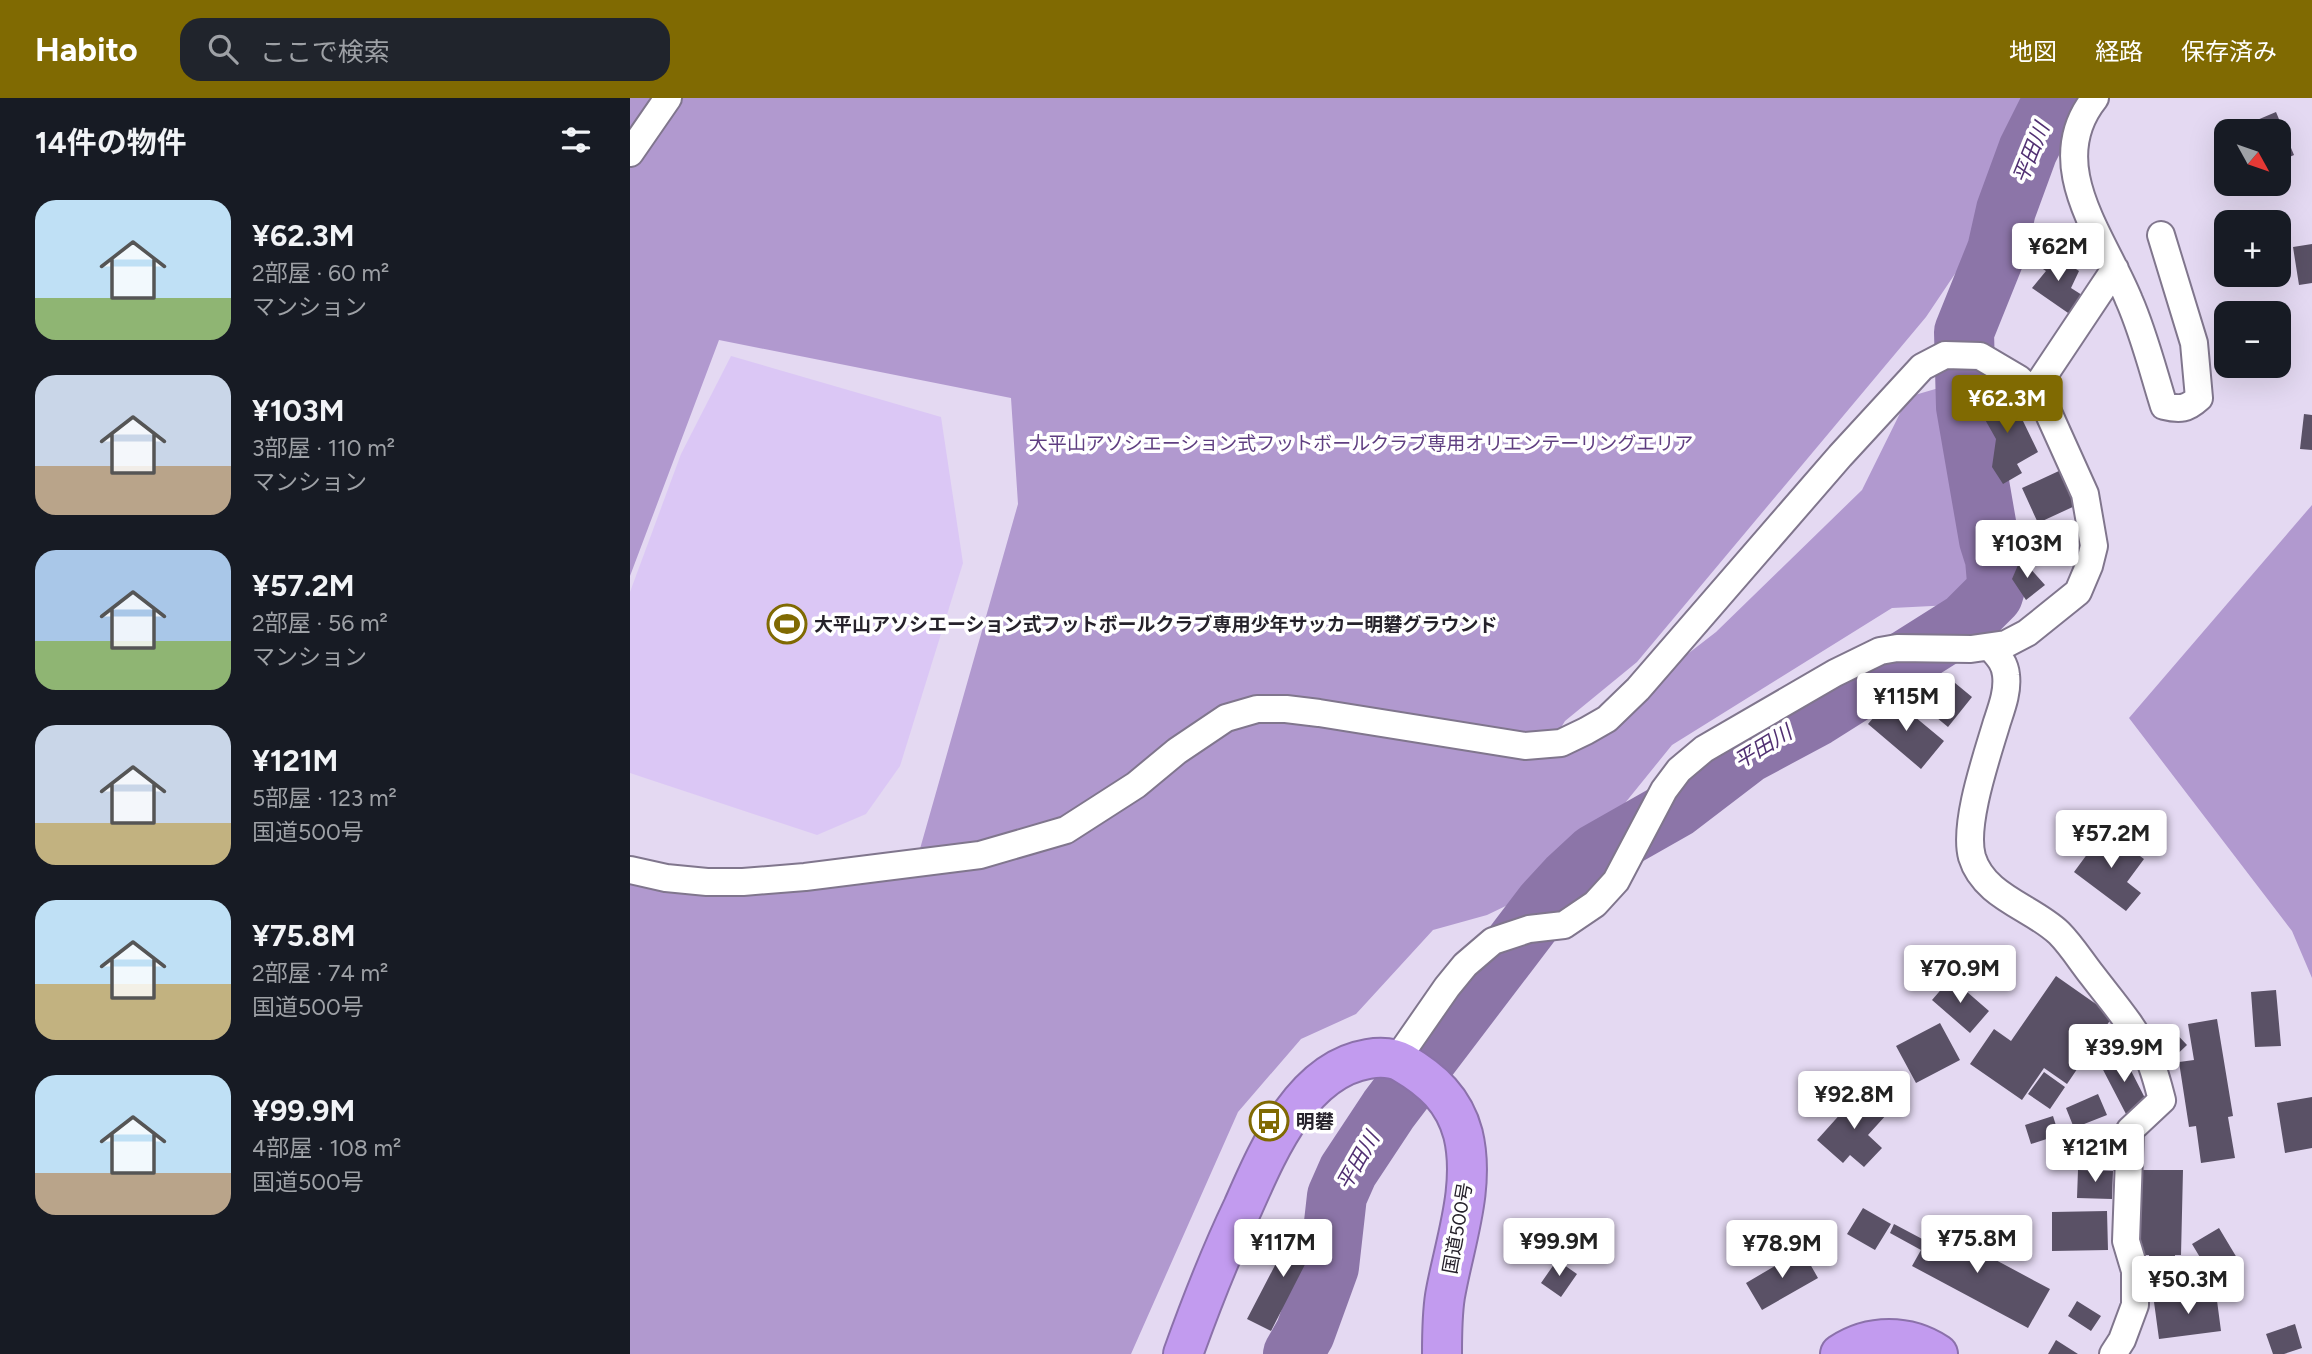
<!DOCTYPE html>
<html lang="ja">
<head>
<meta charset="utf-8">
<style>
  :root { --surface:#171b24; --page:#20242c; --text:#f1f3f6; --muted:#9ea1a6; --accent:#806a02 }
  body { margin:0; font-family:Figtree,"Noto Sans JP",sans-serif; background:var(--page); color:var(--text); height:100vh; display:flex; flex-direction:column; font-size:26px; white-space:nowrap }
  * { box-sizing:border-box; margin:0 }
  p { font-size:23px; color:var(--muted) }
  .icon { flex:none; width:38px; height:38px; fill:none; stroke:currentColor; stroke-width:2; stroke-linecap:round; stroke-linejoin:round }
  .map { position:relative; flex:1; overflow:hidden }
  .sheet { display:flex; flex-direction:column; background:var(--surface); width:630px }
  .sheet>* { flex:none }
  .needle { width:46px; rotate:130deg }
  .buttons { position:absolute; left:1584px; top:21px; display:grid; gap:14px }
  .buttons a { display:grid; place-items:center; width:77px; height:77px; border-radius:14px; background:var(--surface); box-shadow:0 7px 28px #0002; font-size:35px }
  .price { position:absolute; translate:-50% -60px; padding:0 16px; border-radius:7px; background:#fff; color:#222; font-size:23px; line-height:46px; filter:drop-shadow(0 2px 4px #0008) }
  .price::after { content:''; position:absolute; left:50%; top:42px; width:21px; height:16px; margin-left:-10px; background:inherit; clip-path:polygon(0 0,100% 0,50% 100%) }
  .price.on { background:var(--accent); color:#fff }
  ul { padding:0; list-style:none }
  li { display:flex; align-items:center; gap:21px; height:175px; padding:0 35px }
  li span { display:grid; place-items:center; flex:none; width:196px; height:140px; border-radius:21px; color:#555 }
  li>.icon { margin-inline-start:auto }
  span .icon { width:84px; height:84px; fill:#fffc; stroke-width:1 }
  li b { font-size:30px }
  h2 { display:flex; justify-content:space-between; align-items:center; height:84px; padding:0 35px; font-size:30px }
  header { display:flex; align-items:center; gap:42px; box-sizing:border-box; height:98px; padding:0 35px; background:var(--accent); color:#fff }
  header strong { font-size:33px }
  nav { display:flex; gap:38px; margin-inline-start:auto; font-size:24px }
  .search { width:490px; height:63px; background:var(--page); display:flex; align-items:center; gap:18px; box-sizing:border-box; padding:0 24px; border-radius:21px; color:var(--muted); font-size:26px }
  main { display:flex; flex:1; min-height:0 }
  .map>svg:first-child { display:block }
  .green { fill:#dbc7f5 }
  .forest { fill:#b199cf }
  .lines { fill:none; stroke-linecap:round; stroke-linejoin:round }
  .river { stroke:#8c75a8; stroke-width:60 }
  .building { fill:#5a5166 }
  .street-casing { stroke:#80768d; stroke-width:30 }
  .highway-casing { stroke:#8b71aa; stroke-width:42 }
  .street { stroke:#fff; stroke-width:26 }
  .highway { stroke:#c29bef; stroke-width:38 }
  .labels { text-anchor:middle; stroke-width:7; stroke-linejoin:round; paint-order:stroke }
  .park-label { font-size:19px; fill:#5f3e81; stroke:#fff }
  .poi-label { font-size:19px; font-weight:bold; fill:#26222b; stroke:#fff; text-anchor:start }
  .street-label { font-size:19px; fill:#26222b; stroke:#fff }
  .water-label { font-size:21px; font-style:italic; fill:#513072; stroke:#fff }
</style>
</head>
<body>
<header>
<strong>Habito</strong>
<div class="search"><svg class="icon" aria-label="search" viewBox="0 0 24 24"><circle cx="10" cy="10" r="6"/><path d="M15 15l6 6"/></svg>ここで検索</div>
<nav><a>地図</a><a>経路</a><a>保存済み</a></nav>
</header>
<main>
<section class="sheet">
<h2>14件の物件<svg class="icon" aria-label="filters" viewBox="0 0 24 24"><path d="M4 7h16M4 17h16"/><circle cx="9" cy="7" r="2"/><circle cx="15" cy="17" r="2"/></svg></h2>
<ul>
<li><span style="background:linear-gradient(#bfe0f5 70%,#8fb573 0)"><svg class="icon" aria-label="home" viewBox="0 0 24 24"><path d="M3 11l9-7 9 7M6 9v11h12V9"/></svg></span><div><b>¥62.3M</b><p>2部屋 · 60 m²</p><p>マンション</p></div></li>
<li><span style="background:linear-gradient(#c9d6e8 65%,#b9a48a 0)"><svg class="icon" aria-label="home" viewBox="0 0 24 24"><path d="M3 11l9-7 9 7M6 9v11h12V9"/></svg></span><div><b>¥103M</b><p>3部屋 · 110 m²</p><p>マンション</p></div></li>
<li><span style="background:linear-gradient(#a9c7e8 65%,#8fb573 0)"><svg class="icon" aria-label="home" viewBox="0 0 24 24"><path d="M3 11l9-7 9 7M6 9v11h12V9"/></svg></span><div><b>¥57.2M</b><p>2部屋 · 56 m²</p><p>マンション</p></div></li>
<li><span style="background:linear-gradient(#c9d6e8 70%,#c2b280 0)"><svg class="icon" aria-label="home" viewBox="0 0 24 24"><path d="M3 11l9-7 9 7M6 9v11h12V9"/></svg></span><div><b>¥121M</b><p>5部屋 · 123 m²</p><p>国道500号</p></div></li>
<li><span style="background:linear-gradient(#bfe0f5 60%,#c2b280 0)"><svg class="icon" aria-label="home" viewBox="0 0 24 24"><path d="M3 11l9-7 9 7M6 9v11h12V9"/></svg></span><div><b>¥75.8M</b><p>2部屋 · 74 m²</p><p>国道500号</p></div></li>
<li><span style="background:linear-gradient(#bfe0f5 70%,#b9a48a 0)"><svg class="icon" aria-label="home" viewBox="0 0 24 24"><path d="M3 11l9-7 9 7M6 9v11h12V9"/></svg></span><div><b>¥99.9M</b><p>4部屋 · 108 m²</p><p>国道500号</p></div></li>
</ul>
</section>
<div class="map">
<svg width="1682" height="1256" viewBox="0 0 1682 1256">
  <rect width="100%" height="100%" fill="#e4d9f2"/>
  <path class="green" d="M101 258 311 319 333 465 270 668 236 716 187 737 0 675V494L51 356Z"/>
  <path class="forest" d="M0 0H1443L1296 219 1007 564 935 623 914 657 948 641 1086 534 1232 392 1278 299 1319 287 1321 349 1360 486 1322 507 1262 510 1042 647 974 731 953 740 884 804 857 817 803 832 726 916 671 941 608 1014 501 1256H0V781L55 795 145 794 282 779 388 406 381 300 89 242 0 478Z
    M1682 407V880L1662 833 1499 620Z"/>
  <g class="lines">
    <path class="river" d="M663 1256 675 1235 699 1169 707 1098 718 1073 759 1011 915 806 938 781 965 756 1046 710 1118 655 1187 618 1336 524 1363 497 1367 484 1365 461 1359 442 1336 309 1334 234 1367 152 1376 112 1398 52 1424 0"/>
  </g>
  <path class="building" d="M1646 14 1664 57 1648 64V33H1601Z
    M1596 36V70L1584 41Z
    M1682 146V185L1669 187 1663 149Z
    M1422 155 1449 173 1441 190 1452 197 1441 217 1402 190 1416 173 1407 167Z
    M1368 286 1393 323 1408 354 1387 366 1392 375 1373 386 1362 369 1366 341 1353 318 1355 297Z
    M1674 316 1682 317V352L1670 351Z
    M1431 372 1447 407 1408 425 1392 390Z
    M1431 428 1439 456 1408 466 1399 437Z
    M1391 460 1415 487 1396 502 1382 481Z
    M1319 580 1342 599 1318 629 1295 610Z
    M1261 599 1314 643 1291 671 1238 626Z
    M1475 732 1514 761 1497 784 1511 795 1496 813 1444 774Z
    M1426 878 1483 918 1437 986 1414 970 1392 1002 1340 966 1364 931 1381 943Z
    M1321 880 1359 913 1340 935 1302 902Z
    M1646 892 1651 948 1625 949 1621 894Z
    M1587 921 1603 1018 1598 1019 1605 1060 1571 1065 1566 1028 1559 1029 1549 964 1564 962 1558 926Z
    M1310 925 1330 962 1286 985 1266 948Z
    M1539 928 1557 947 1539 964 1521 945Z
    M1492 955 1518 1006 1496 1016 1470 966Z
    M1414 974 1435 989 1420 1011 1398 996Z
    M1231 993 1257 1016 1238 1037 1252 1050 1234 1069 1220 1057 1213 1065 1187 1042Z
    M1468 996 1477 1017 1444 1030 1436 1010Z
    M1682 999V1050L1655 1055 1647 1005Z
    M1423 1018 1429 1037 1401 1046 1395 1027Z
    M1448 1072 1483 1073 1482 1101 1447 1100Z
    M1506 1072H1553L1551 1157H1545L1544 1187H1518L1519 1157H1504Z
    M1233 1110 1261 1126 1245 1152 1217 1136Z
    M1477 1113 1478 1152 1422 1153V1114Z
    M1264 1126 1296 1143 1304 1129 1420 1191 1398 1230 1282 1168 1291 1152 1260 1135Z
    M665 1129 688 1141 641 1233 617 1221Z
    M1589 1130 1613 1170 1586 1186 1562 1146Z
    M1172 1152 1188 1180 1132 1212 1116 1185Z
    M927 1162 947 1176 931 1199 911 1185Z
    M1586 1195 1591 1233 1529 1241 1524 1204Z
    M1447 1203 1471 1218 1461 1233 1438 1218Z
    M1665 1226 1672 1250 1654 1256H1643L1636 1236Z
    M1426 1242 1448 1256H1418Z"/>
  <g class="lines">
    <defs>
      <path id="street" d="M1465 0C1412 66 1473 138 1499 202 1514 236 1523 273 1534 308 1550 312 1557 311 1569 300L1564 245 1531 137
        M0 55 38 0
        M1403 294 1485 171
        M1361 550C1368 558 1375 565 1376 577 1378 593 1372 609 1367 624 1357 658 1333 726 1342 759 1354 799 1402 809 1429 835 1441 847 1451 863 1462 877 1481 902 1504 928 1517 956 1524 970 1528 987 1532 1002L1500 1032 1496 1143 1505 1173V1207L1492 1242 1483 1256
        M0 772 36 780 77 784H113L175 779 350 757 436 732 506 687 547 653 596 620 627 611H656L689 615 895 648 931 645 956 633 977 621 1008 591 1210 358 1292 269 1315 257 1350 258 1389 281 1403 294 1418 314 1455 396 1464 448 1459 468 1448 494 1397 535 1376 546 1341 551 1267 550 1250 553 1205 575 1074 651 1049 672 1034 692 986 783 965 806 934 827 899 831 863 843 835 867 817 889 767 961"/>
      <path id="highway" d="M553 1256C571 1206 590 1157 613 1109 637 1055 671 972 738 961 750 959 762 959 773 965 802 982 824 1002 833 1036 846 1089 824 1146 815 1198 812 1217 812 1237 812 1256
        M1210 1256C1240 1236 1278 1236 1308 1256"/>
    </defs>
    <use href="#street" class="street-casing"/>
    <use href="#highway" class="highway-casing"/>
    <use href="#street" class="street"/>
    <use href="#highway" class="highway"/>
  </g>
  <defs>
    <symbol id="stadium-ring" viewBox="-11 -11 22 22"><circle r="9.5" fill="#fff" stroke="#806a02" stroke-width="1.5"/><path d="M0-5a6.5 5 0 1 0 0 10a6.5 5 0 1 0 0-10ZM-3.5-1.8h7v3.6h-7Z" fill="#806a02"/></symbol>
    <symbol id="bus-ring" viewBox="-11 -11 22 22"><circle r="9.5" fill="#fff" stroke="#806a02" stroke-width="1.5"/><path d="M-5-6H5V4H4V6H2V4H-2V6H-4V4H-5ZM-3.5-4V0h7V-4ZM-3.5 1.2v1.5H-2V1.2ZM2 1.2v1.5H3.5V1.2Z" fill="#806a02"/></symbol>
  </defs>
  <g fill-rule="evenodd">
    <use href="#stadium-ring" x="135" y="504" width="44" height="44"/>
    <use href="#bus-ring" x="617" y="1001" width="44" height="44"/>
  </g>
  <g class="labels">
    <g class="park-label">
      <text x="731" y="352">大平山アソシエーション式フットボールクラブ専用オリエンテーリングエリア</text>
    </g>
    <g class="poi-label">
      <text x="184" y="533">大平山アソシエーション式フットボールクラブ専用少年サッカー明礬グラウンド</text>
      <text x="666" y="1030">明礬</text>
    </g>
    <g class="street-label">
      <text transform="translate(827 1130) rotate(-80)" y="7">国道500号</text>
    </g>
    <g class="water-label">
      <text transform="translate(1401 55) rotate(-68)" y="7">平田川</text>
      <text transform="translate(1133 649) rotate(-31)" y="7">平田川</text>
      <text transform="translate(728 1063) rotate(-60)" y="7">平田川</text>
    </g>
  </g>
</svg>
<div class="buttons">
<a><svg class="needle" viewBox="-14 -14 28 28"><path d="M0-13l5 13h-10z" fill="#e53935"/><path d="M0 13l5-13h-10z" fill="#9ea1a6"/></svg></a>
<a>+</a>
<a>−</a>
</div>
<b class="price" style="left:1428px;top:185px">¥62M</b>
<b class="price on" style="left:1377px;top:337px">¥62.3M</b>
<b class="price" style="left:1397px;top:482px">¥103M</b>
<b class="price" style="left:1276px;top:635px">¥115M</b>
<b class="price" style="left:1481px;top:772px">¥57.2M</b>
<b class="price" style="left:1330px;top:907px">¥70.9M</b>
<b class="price" style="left:1494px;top:986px">¥39.9M</b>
<b class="price" style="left:1224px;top:1033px">¥92.8M</b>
<b class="price" style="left:1465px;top:1086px">¥121M</b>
<b class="price" style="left:1347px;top:1177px">¥75.8M</b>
<b class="price" style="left:929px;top:1180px">¥99.9M</b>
<b class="price" style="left:653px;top:1181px">¥117M</b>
<b class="price" style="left:1152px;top:1182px">¥78.9M</b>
<b class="price" style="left:1558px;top:1218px">¥50.3M</b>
</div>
</main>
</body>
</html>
